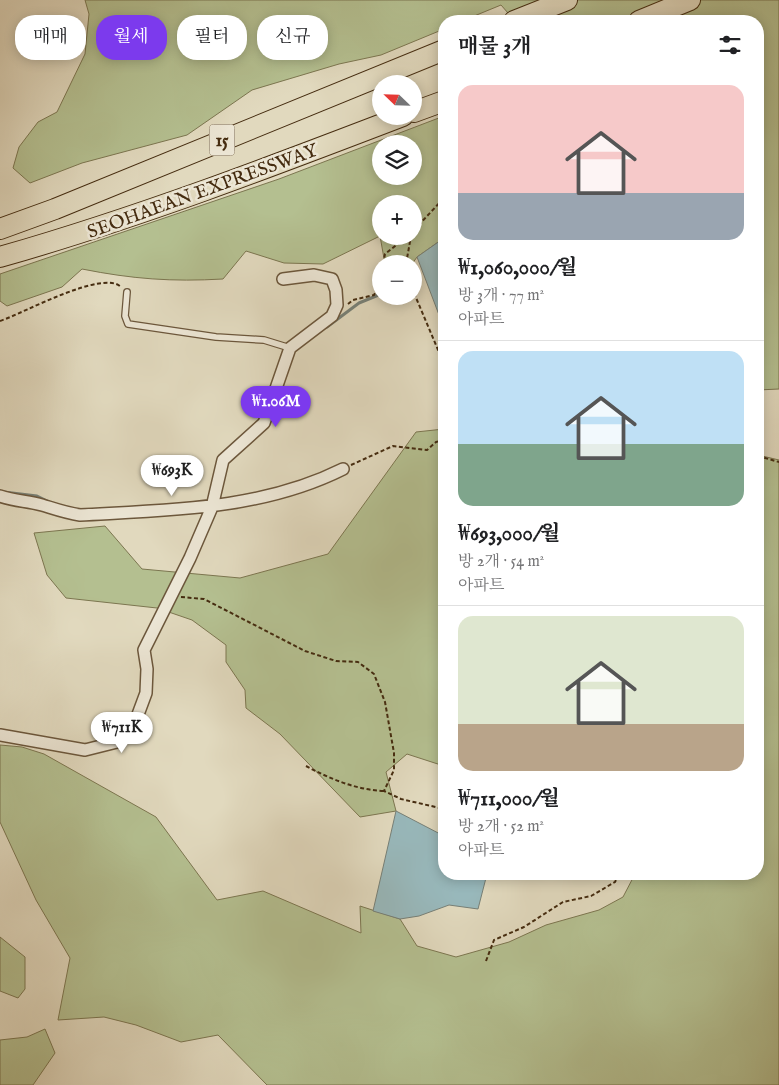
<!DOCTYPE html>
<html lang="ko">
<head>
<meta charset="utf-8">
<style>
  :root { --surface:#fff; --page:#f6f6f6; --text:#202124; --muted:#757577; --line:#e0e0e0; --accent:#7c3aed }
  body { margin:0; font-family:"IM FELL English","Noto Serif KR",serif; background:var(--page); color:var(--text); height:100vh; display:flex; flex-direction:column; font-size:19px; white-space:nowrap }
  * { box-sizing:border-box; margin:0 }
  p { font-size:16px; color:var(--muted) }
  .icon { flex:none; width:28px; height:28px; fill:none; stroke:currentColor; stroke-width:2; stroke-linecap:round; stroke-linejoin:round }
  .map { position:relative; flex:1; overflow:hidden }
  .details { position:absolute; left:438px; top:15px; width:326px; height:865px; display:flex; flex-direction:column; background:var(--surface); border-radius:20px; box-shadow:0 2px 12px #0003 }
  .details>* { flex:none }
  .guide { position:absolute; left:15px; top:15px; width:348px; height:45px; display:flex; gap:10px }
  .needle { width:32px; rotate:293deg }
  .buttons { position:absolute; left:372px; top:75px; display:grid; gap:10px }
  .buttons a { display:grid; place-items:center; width:50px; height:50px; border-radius:50%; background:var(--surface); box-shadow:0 2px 12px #0003; font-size:25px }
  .price { position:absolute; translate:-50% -42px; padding:0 11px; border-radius:18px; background:#fff; color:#222; font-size:16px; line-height:32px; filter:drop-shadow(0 1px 2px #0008) }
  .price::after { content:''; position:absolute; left:50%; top:30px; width:15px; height:11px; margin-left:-8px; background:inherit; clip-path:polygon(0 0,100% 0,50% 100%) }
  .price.active { background:var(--accent); color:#fff }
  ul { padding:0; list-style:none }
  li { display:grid; align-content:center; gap:10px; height:265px; padding:0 20px }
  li+li { border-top:1px solid var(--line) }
  li span { display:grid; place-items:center; height:155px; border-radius:15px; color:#555 }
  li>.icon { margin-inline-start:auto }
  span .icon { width:90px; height:90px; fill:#fffc; stroke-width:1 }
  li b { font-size:21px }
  h2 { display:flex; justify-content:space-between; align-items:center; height:60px; padding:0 20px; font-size:21px }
  .chip { padding:0 18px; border-radius:20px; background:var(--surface); box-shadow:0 2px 12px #0003; font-size:18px; line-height:45px }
  .chip.active { background:var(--accent); color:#fff }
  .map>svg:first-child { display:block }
  .green { fill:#b4bf90; stroke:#7c7650; fill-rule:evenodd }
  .water { fill:#98b8bb; stroke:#778077 }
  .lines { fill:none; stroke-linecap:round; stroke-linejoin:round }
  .stream { stroke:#778077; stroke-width:3 }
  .service-casing { stroke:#6c573c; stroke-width:8 }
  .minor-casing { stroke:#6c573c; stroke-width:14 }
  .motorway-casing { stroke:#452c10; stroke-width:22 }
  .path { stroke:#452c10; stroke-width:2; stroke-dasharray:4 2.5; stroke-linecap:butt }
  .service { stroke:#ece6d5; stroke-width:5.5 }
  .minor { stroke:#ece6d5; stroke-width:11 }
  .motorway { stroke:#e1d9be; stroke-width:20 }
  .labels { text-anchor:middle; stroke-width:5; stroke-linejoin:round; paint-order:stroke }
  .shield { fill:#ece6d5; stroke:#77644b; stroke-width:1 }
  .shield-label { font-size:18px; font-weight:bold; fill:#452c10 }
  .street-label { font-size:19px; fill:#452c10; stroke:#ece6d5 }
</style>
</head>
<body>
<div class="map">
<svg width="779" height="1085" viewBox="0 0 779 1085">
  <rect width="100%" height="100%" fill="#e1d9be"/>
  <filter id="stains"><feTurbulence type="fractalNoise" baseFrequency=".004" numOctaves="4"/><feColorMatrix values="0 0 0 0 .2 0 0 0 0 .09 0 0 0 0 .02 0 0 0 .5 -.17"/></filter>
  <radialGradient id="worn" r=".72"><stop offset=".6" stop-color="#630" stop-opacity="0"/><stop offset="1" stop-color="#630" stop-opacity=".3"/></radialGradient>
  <path class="green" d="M85 0H779V389L758 390V21H515L501 5 462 21H444V29L381 55 339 64 252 90 187 135 82 163 30 183 13 168 19 147 38 122 57 112 85 54 89 14Z
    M444 116V238L417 257 412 264H385L380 236 323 264 284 263 246 251 223 279C172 282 132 279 82 269L62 287 7 306 0 301V274L279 179ZM381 144H414V176H381ZM381 204H414V236H381Z
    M444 429V766L407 754 386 772 396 811 360 817 280 734 246 708 245 690 226 662V645L192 620 157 608 66 598 47 575 34 533 105 526 142 569 240 578 328 554 416 432Z
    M758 455 779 460V1085H267L218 1035 181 1042 136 1025 104 1017 58 1020 70 958 36 900 0 822V745L22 747 44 754 156 817 217 900 263 891 361 933 360 906 400 919 417 946 456 957 509 942 546 925 599 910 623 897 635 874H758Z
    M0 937 25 957V989L18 998 0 991Z
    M45 1029 55 1053 33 1085H0V1040L27 1037Z"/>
  <path class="water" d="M444 238V328L417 257Z
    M396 811 444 836V874H487L478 909 449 905 419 916 400 919 373 911Z"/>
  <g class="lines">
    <path class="stream" d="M327 327 359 303 381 294
      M4 492 37 496 51 503"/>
    <defs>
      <path id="service" d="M127 292 125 316 128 324 216 337 264 340 290 348"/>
      <path id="minor" d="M0 496C14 501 28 501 42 505 55 509 66 513 80 515 169 510 261 510 343 469
        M0 735 85 750 117 742 133 728 146 693 147 669 144 650 190 558 212 507 223 460 264 423 290 348 332 316 337 305 336 290 332 279 314 275 283 279"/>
      <path id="motorway" d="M514 21 567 0
        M639 21 690 0
        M414 112 444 101
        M0 229 55 209 444 50
        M0 257C137 218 270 167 403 116"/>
    </defs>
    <use href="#service" class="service-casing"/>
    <use href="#minor" class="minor-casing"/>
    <use href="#motorway" class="motorway-casing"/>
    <path class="path" d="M414 230 444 198
      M383 264 385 254 408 236
      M406 264 411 236
      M414 293 444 364
      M348 304 353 300 374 295 379 286 381 274
      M0 321C24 313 103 269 121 287
      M758 456 779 462
      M351 465 393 446 427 450 436 442 444 440
      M181 597 204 599 305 651 336 661 358 662 374 674 385 702 394 753V770L384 791 401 799 444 809
      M306 766C330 779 357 790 384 791
      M486 961 494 940 524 927 563 902 591 896 615 882 619 874"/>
    <use href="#service" class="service"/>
    <use href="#minor" class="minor"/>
    <use href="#motorway" class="motorway"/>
  </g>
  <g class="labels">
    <rect class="shield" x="209.5" y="124.5" width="25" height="31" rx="4"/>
    <g class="shield-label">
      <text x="222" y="146">15</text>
    </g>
    <g class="street-label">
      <text transform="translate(202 190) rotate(-20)" y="7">SEOHAEAN EXPRESSWAY</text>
    </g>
  </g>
  <rect width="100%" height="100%" filter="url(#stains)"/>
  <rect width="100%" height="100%" fill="url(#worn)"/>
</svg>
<div class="buttons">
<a><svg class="needle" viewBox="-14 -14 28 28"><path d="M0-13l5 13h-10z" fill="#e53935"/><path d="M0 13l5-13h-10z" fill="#757577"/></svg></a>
<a><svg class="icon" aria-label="layers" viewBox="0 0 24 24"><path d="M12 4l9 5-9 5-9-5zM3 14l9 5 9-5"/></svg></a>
<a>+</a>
<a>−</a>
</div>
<b class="price active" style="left:276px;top:428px">₩1.06M</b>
<b class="price" style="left:172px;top:497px">₩693K</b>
<b class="price" style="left:122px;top:754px">₩711K</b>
<div class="guide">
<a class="chip">매매</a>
<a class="chip active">월세</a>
<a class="chip">필터</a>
<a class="chip">신규</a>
</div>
<section class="details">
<h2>매물 3개<svg class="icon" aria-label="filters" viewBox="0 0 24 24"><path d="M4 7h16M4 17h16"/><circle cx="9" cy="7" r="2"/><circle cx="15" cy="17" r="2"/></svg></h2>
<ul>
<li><span style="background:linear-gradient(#f6c9c9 70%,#9aa5b1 0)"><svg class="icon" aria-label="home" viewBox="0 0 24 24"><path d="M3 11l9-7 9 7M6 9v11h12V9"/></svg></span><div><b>₩1,060,000/월</b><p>방 3개 · 77 m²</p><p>아파트</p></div></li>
<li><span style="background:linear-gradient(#bfe0f5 60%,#7fa58c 0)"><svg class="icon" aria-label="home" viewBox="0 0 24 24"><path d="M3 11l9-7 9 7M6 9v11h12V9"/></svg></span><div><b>₩693,000/월</b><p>방 2개 · 54 m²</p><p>아파트</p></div></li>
<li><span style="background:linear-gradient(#dfe7d0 70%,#b9a48a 0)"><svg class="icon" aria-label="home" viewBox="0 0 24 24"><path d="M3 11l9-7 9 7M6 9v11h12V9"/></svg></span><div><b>₩711,000/월</b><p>방 2개 · 52 m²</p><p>아파트</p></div></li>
</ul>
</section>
</div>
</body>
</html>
